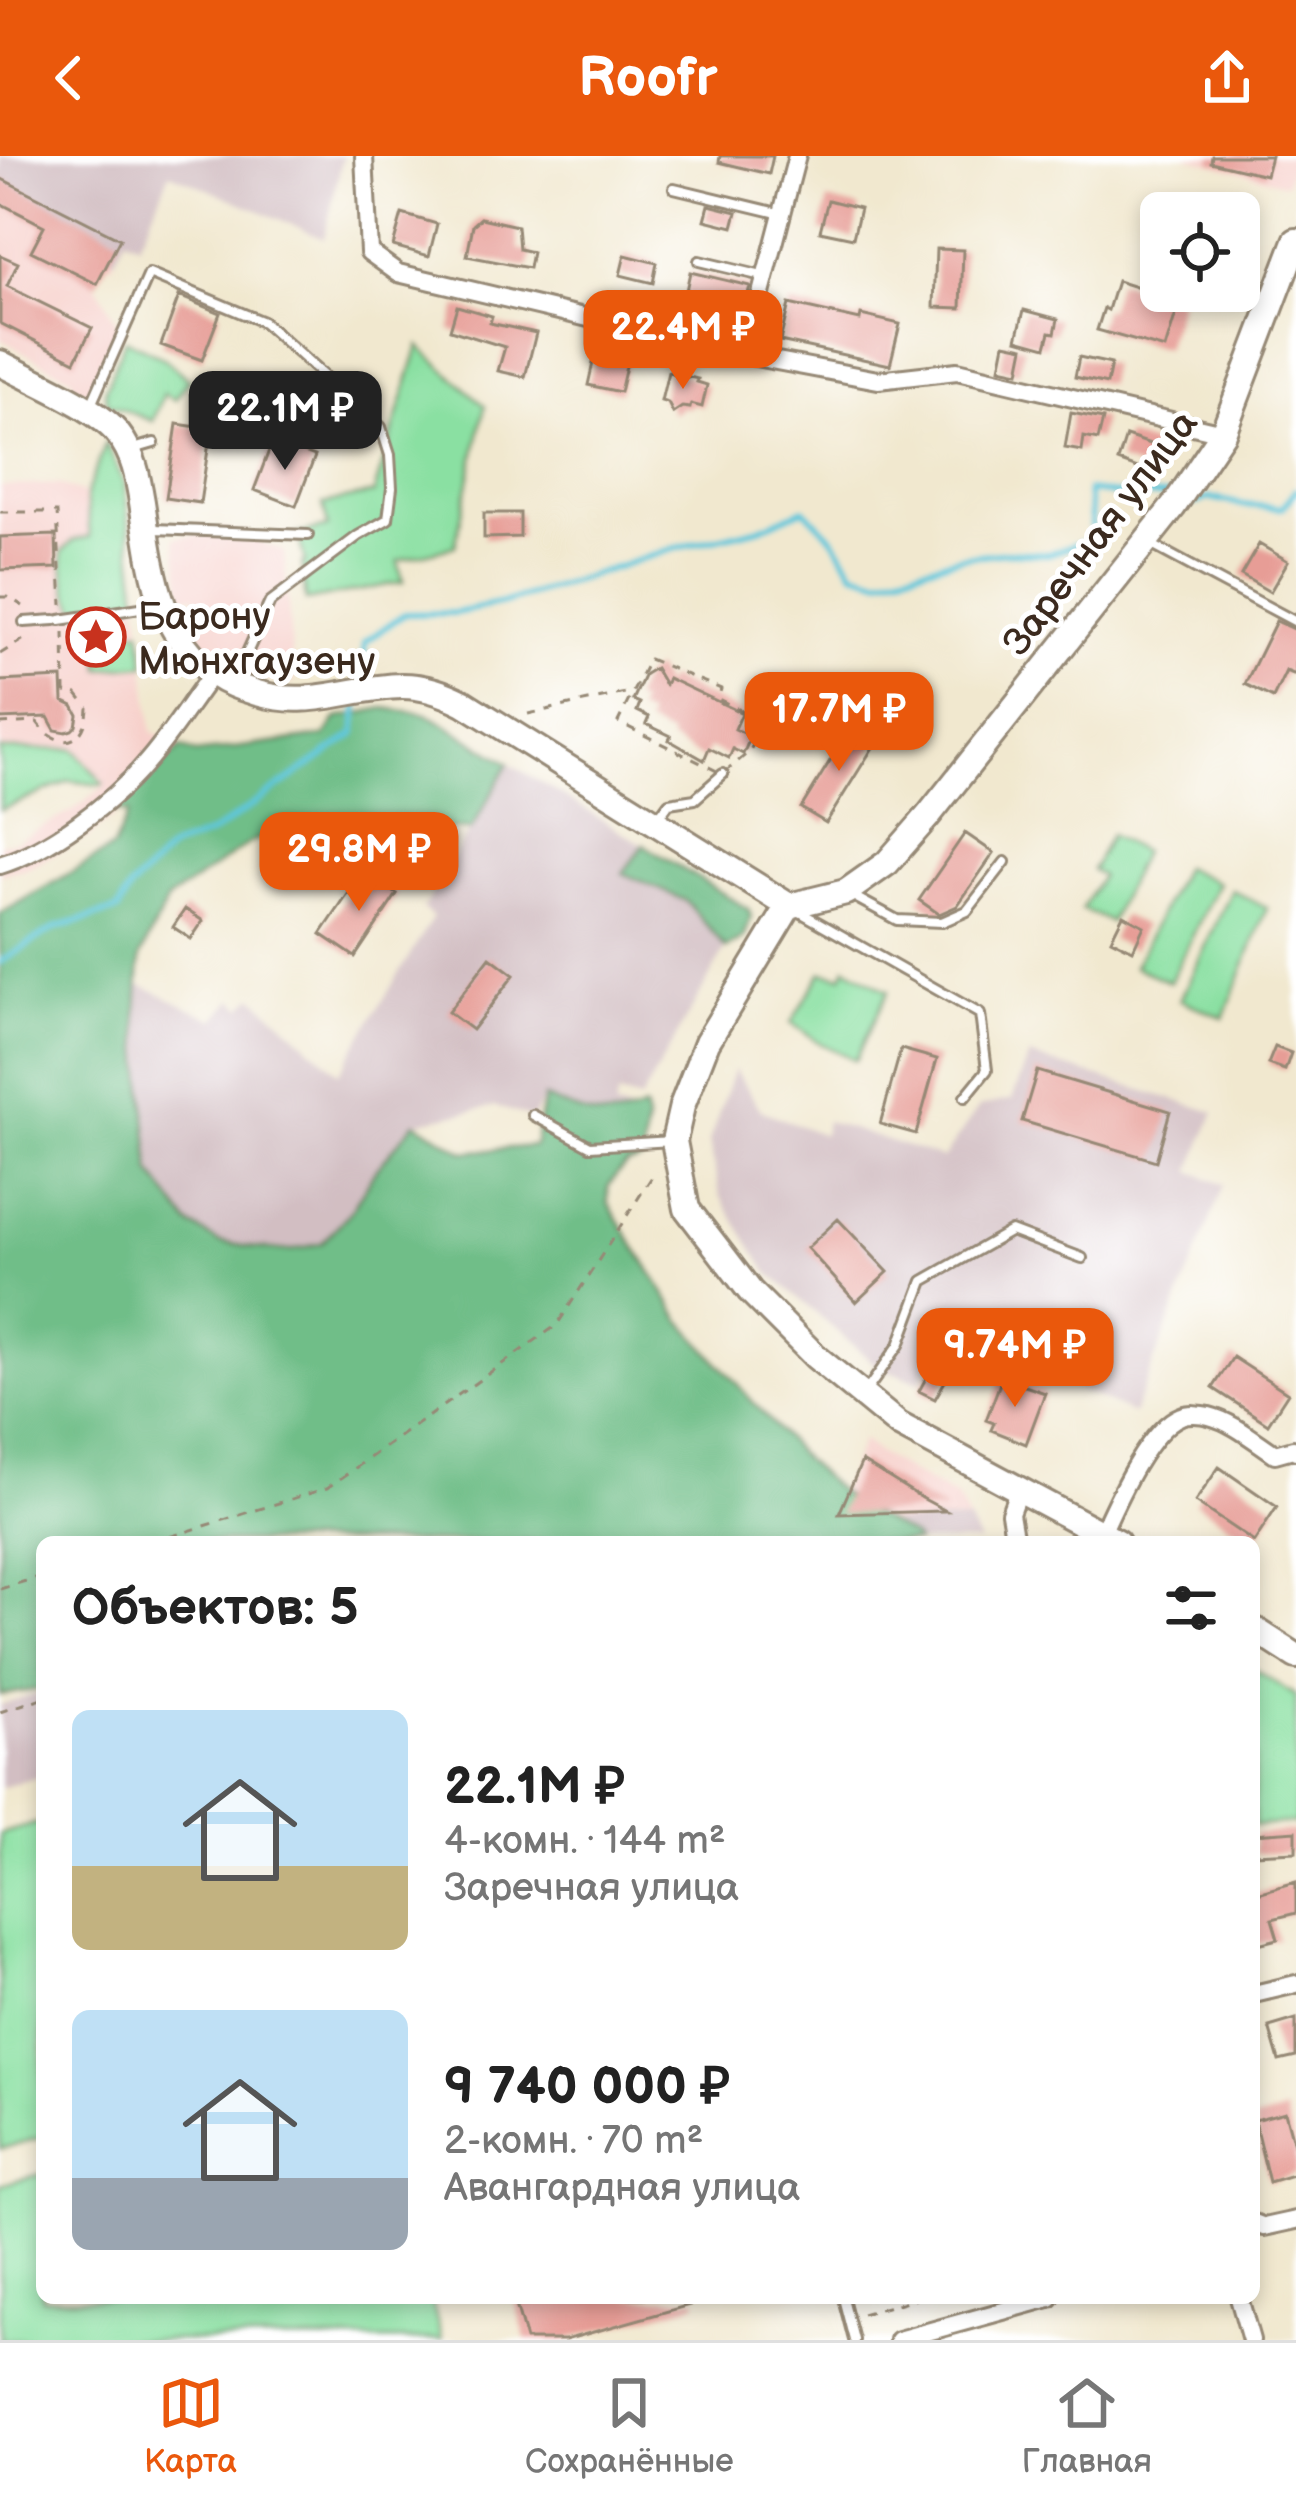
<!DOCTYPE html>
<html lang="ru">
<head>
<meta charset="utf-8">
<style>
  :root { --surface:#fff; --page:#f6f6f6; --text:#222; --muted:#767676; --line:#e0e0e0; --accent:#ea580c }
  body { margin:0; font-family:"Balsamiq Sans",sans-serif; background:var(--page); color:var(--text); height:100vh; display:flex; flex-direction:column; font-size:45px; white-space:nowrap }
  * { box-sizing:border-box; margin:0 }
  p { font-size:39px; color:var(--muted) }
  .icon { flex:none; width:66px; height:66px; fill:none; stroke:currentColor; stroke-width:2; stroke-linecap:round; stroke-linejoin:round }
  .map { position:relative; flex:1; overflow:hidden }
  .sheet { position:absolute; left:36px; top:1380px; width:1224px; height:768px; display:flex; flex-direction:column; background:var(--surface); border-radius:18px; box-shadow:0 6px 18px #0003 }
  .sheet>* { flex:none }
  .controls { position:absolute; left:1140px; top:36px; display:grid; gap:24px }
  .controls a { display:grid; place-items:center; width:120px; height:120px; border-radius:18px; background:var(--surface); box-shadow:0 6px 18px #0003; font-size:60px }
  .price { position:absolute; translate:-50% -102px; padding:0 27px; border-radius:24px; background:var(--accent); color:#fff; font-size:39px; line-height:78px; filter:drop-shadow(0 3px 6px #0008) }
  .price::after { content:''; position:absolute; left:50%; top:72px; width:36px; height:27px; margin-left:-18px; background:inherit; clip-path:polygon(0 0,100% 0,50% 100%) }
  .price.current { background:#222; color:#fff }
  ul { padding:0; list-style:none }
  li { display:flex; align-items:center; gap:36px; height:300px; padding:0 36px }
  li span { display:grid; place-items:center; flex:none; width:336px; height:240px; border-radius:18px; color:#555 }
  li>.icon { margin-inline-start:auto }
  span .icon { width:144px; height:144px; fill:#fffc; stroke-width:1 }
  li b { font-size:51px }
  h2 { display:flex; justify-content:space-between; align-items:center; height:144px; padding:0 36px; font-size:51px }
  header { display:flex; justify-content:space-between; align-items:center; height:156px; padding:0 36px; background:var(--accent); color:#fff; font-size:54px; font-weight:700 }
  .tab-bar { display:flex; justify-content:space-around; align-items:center; height:168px; border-top:3px solid var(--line); background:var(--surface); font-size:33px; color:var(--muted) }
  .tab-bar a { display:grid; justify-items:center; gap:6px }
  .tab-bar .current { color:var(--accent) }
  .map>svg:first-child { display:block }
  .built { fill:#f7d0cb }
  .industrial { fill:#d2bec2 }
  .green { fill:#8ae0a2; stroke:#628560; stroke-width:3 }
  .forest { fill:#6fbe88; stroke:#557453; stroke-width:3 }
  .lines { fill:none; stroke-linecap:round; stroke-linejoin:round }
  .stream { stroke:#5fc7db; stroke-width:6 }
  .building { fill:#e79d96 }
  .lane-casing { stroke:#968976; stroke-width:14 }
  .street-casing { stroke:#968976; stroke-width:22 }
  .secondary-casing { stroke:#968976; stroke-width:30 }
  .path { stroke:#968976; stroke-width:3; stroke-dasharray:9 9; stroke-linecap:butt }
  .lane { stroke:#fff; stroke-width:8 }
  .street { stroke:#fff; stroke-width:16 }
  .secondary { stroke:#fff; stroke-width:24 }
  .labels { text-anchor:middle; stroke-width:10; stroke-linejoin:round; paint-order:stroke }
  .street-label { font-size:39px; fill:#3b2a1e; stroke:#fff }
  .poi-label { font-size:39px; fill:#3b2a1e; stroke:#fff; text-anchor:start }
</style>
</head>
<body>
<header><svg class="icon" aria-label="back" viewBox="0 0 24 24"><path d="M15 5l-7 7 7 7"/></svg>Roofr<svg class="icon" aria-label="share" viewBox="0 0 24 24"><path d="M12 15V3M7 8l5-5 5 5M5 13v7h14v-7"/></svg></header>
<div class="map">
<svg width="1296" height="2184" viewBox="0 0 1296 2184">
  <rect width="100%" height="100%" fill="#fff"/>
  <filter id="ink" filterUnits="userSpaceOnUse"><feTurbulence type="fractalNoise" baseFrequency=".00833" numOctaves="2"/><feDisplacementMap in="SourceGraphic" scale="24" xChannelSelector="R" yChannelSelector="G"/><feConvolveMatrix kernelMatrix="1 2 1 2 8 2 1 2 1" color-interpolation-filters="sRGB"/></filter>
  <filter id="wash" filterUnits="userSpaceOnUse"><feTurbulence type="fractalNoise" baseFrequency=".004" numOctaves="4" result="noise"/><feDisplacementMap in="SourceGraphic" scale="48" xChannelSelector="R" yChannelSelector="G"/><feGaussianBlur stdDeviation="2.7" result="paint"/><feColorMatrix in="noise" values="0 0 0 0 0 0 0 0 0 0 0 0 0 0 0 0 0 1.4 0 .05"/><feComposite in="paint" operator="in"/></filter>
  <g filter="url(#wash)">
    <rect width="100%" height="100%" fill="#f1e8cf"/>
    <path class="built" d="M1184 0H1293L1286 28Z
      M0 48 115 103 112 109 105 106 96 128 120 174 91 241 71 231 73 223 0 183Z
      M58 328 86 339 96 448 138 444 141 474 99 480 101 512 145 509 152 576 181 590 166 618 89 680 27 712 0 718V688L15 685 73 655 104 630 74 593 0 594V330Z
      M223 372 284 395 294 527 246 521 203 497 195 439 183 440 175 382 220 376Z
      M862 1284 879 1298 957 1343 968 1364 826 1368Z"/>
    <path class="industrial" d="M0 0H343L324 82 170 17 139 88 125 82 115 103 0 48Z
      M509 607 644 689 623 717 686 745 726 792 640 945 618 939 615 952 633 957 603 963 544 942 532 962 495 950 417 966 462 996 352 1217 0 959 124 821 216 864 233 843 243 851 254 840 339 917 433 761 423 753Z
      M1029 900 1215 956 1191 1015 1224 1029 1133 1258 1002 1200 957 1174 946 1172 920 1226 878 1211 767 1115 720 1040 709 986 734 913 761 954 823 979 826 965 943 1002 979 951 1012 943Z
      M968 1364 979 1386H656L756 1370Z
      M42 1537V1620L0 1632V1549Z"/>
    <path class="green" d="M125 183 165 203 189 224 175 244 164 238 153 265 108 248 105 235Z
      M419 190 485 250 455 390 398 405 403 426 306 445 302 408 305 406 298 378 328 371 323 348 374 337Z
      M106 287 124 327 138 444 119 446 120 462 88 463C64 441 65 427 62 396L74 384 90 381 86 339Z
      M141 474 145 509 101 513 98 479Z
      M74 593 103 627 101 629 70 625 0 654V594Z
      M1110 679 1142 696 1110 766 1082 753 1101 720 1092 714Z
      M1183 711 1218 727 1170 826 1134 811Z
      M1232 734 1267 752 1224 862 1180 844Z
      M846 811 888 835 855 904 820 887 791 867 822 816 842 820Z
      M1254 1513 1296 1540V1667L1254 1670Z
      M42 1666V1981L0 1993V1678Z
      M42 2018V2142H431L442 2184H0V2029Z"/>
    <path class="forest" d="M384 552 427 558 509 607 471 674 291 669 251 686 167 744 140 801 137 858 151 1016 189 1068 219 1086 255 1092 290 1095 322 1087 351 1055 374 1016 415 966 464 996 534 990 544 942C582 956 603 971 644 953L647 964 642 1004 627 1008 617 1018 608 1031V1047L682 1165 803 1303 854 1348 914 1381 916 1386H42V1533L0 1539V758L113 692 128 658 113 654 181 591 196 597 325 580 337 562Z
      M644 689 748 753 751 761 744 782 726 792 686 745 623 717Z"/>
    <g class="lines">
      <path class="stream" d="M1190 349 1210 342 1243 349 1282 352 1296 334
        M361 528 365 486 404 458 455 457 508 446 673 393 760 372 804 353 833 382 854 416 879 423 962 401 1008 396 1048 398 1093 383 1088 335 1131 340 1169 339
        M0 806 55 772 118 754 130 733 171 692 211 678 355 578 359 541"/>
    </g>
    <g id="blocks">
      <path class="building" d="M720 0H773L769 18 719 6Z
        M1212 0H1271L1266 19 1211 6Z
        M0 22 120 83 97 128 31 95 44 70 0 47Z
        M828 44 860 52 853 82 820 75Z
        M709 49 737 56 733 71 705 64Z
        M402 58 437 68 429 100 393 90Z
        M481 62 517 70 519 93 532 96 529 112 467 100 473 69Z
        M936 93 963 94 961 152 934 151Z
        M0 99 18 107 7 130 92 172 75 205 0 167Z
        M625 99 657 107 653 127 620 119Z
        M690 116 750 130 743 157 684 144Z
        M1117 125 1180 145 1165 193 1097 174 1104 152 1108 154Z
        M179 140 220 157 202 204 161 189Z
        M789 148 860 164 861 159 900 168 890 209 780 185Z
        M457 150 492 160 490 167 536 177 525 221 498 215 505 191 450 174Z
        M1024 154 1058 163 1055 177 1050 176 1046 191 1017 183Z
        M1005 187 1024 191 1019 216 1000 212Z
        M595 198 627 206 620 236 588 229Z
        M1079 201 1111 208 1107 228 1075 221Z
        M668 216 698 223 697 226 707 229 702 251 691 248 690 252 682 251 673 257 668 247 661 245Z
        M1071 257 1103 263 1098 284 1084 281 1082 295 1065 292Z
        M177 268 211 273 200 347 166 342Z
        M1126 280 1169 294 1160 320 1118 305Z
        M273 284 315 300 296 350 254 334Z
        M484 357H520V381L484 382Z
        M56 379 57 412 0 414V381Z
        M1259 388 1288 405 1270 436 1241 419Z
        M1276 465 1296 474V519L1286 515 1273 542 1245 528Z
        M655 512 665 529 668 522 742 557 735 573 751 580 743 598 733 593 729 602 709 592 704 604 669 584 671 580 646 568 649 561 637 555 640 547 633 544 645 518Z
        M62 522 63 545 73 550 78 559 76 570 72 574 66 576 55 574 48 561 0 563V525Z
        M852 569 877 585 826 667 801 652Z
        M965 677 994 697 957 750 939 758 919 744Z
        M363 716 397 738 355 801 321 778Z
        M185 753 203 765 191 783 173 771Z
        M1123 759 1144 770 1133 794 1111 783Z
        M490 801 514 819 472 874 448 856Z
        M1275 891 1291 897 1285 914 1268 908Z
        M901 893 937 903 916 978 880 968Z
        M1037 915 1170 955 1156 1005 1022 965Z
        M838 1063 888 1116 856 1146 807 1092Z
        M1233 1201 1288 1237 1268 1268 1213 1232Z
        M932 1211 948 1220 935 1243 919 1235Z
        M1002 1222 1045 1237 1026 1288 991 1274 994 1267 986 1264Z
        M862 1305 922 1342 946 1355 839 1358Z
        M1219 1311 1277 1351 1254 1386 1195 1346Z
        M1296 1675V1696L1254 1698V1678Z
        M1296 1726V1757L1272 1763 1278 1783 1254 1789V1738Z
        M1296 1863V1901L1279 1905 1269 1871Z
        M1285 1956 1296 1996V2018L1269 2026 1254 1964Z
        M514 2142H696L697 2147 565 2184H526Z"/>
    </g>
  </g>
  <g filter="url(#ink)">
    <use href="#blocks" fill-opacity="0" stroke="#968976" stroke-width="3"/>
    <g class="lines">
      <defs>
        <path id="lane" d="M674 32 782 58
          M699 105 762 120
          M91 249 149 118 263 166 381 271 390 299 392 332 388 363 358 380 270 446 235 523
          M130 294 154 287
          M154 373 308 379
          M1152 389 1296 466
          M60 464 160 449
          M24 466 55 464
          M658 662 669 647 695 643 723 618
          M853 740 897 764 942 766 967 755 1005 706
          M800 756 980 858 987 914 965 941
          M533 959 590 990 672 985
          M867 1234 899 1189 923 1125 1011 1075 1082 1102
          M843 2142 854 2184"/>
        <path id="street" d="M364 0 369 96 398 117 745 199 878 224 957 215 1223 277
          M745 199 797 0
          M0 709C49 694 112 647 145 608 170 580 190 547 212 518
          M1102 1377C1116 1346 1148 1273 1181 1260 1188 1257 1201 1258 1209 1260 1233 1266 1255 1285 1275 1298L1293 1293 1296 1295
          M1015 1386 1010 1357 1018 1335
          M1254 1838 1296 1828
          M1254 2067 1264 2071 1296 2064
          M1239 2142 1251 2184
          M898 2184 1050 2142"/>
        <path id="secondary" d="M0 207C31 224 97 251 118 278 134 298 138 322 142 346 152 411 157 478 215 519 228 528 242 532 257 537 310 553 350 531 402 530 425 530 444 537 464 547L789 750
          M789 750 707 886 682 950 674 985 687 1053 750 1135 816 1201 899 1269 1117 1386
          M789 750 846 736 887 707 928 660 1173 351 1223 277 1296 85
          M1254 1473 1296 1500"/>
      </defs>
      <use href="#lane" class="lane-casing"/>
      <use href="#street" class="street-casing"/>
      <use href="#secondary" class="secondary-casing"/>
      <path class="path" d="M0 356H57L62 449
        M0 441H8L23 450
        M0 498 24 483
        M649 503 721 533 718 543 765 566 749 596 723 618 618 566Z
        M528 558 630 536
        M0 568 37 566C59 595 86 590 88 552L77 538 65 536 64 476
        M153 1386 327 1332 557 1169 655 1016
        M0 1433 42 1420
        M0 1556 42 1542
        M862 2158 918 2142"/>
      <use href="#lane" class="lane"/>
      <use href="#street" class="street"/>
      <use href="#secondary" class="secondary"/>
    </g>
  </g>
  <defs>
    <symbol id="sight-ring" viewBox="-11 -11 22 22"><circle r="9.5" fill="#fff" stroke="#c8321e" stroke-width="1.5"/><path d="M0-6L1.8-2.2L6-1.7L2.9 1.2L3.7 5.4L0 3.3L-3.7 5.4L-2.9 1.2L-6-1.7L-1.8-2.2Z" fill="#c8321e"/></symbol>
  </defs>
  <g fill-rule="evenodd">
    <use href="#sight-ring" x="63" y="448" width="66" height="66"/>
  </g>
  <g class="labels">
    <g class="street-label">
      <text transform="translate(1099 376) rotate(-53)" y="14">Заречная улица</text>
    </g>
    <g class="poi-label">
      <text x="138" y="473">Барону<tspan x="138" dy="45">Мюнхгаузену</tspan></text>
    </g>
  </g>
</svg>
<div class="controls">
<a><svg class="icon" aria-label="locate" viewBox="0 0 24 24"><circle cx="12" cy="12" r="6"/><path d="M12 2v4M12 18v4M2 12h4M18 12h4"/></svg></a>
</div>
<b class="price" style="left:683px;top:236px">22.4M ₽</b>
<b class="price current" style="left:285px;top:317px">22.1M ₽</b>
<b class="price" style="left:839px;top:618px">17.7M ₽</b>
<b class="price" style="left:359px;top:758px">29.8M ₽</b>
<b class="price" style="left:1015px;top:1254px">9.74M ₽</b>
<section class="sheet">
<h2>Объектов: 5<svg class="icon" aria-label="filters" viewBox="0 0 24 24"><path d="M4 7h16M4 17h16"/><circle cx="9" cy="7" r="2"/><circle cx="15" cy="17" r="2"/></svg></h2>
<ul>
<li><span style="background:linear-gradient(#bfe0f5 65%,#c2b280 0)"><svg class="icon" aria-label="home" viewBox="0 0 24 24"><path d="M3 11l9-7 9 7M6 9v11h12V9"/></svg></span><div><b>22.1M ₽</b><p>4-комн. · 144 m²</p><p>Заречная улица</p></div></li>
<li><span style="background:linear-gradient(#bfe0f5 70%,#9aa5b1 0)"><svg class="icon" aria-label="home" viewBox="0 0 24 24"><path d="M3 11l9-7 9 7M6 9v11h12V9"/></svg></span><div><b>9 740 000 ₽</b><p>2-комн. · 70 m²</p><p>Авангардная улица</p></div></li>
</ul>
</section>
</div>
<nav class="tab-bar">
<a class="current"><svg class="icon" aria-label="map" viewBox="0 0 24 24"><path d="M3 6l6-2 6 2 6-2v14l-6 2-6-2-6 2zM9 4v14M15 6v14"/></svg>Карта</a>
<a><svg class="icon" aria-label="saved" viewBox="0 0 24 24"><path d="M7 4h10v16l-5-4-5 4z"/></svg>Сохранённые</a>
<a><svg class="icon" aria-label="home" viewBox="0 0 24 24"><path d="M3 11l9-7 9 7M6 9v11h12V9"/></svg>Главная</a>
</nav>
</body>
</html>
